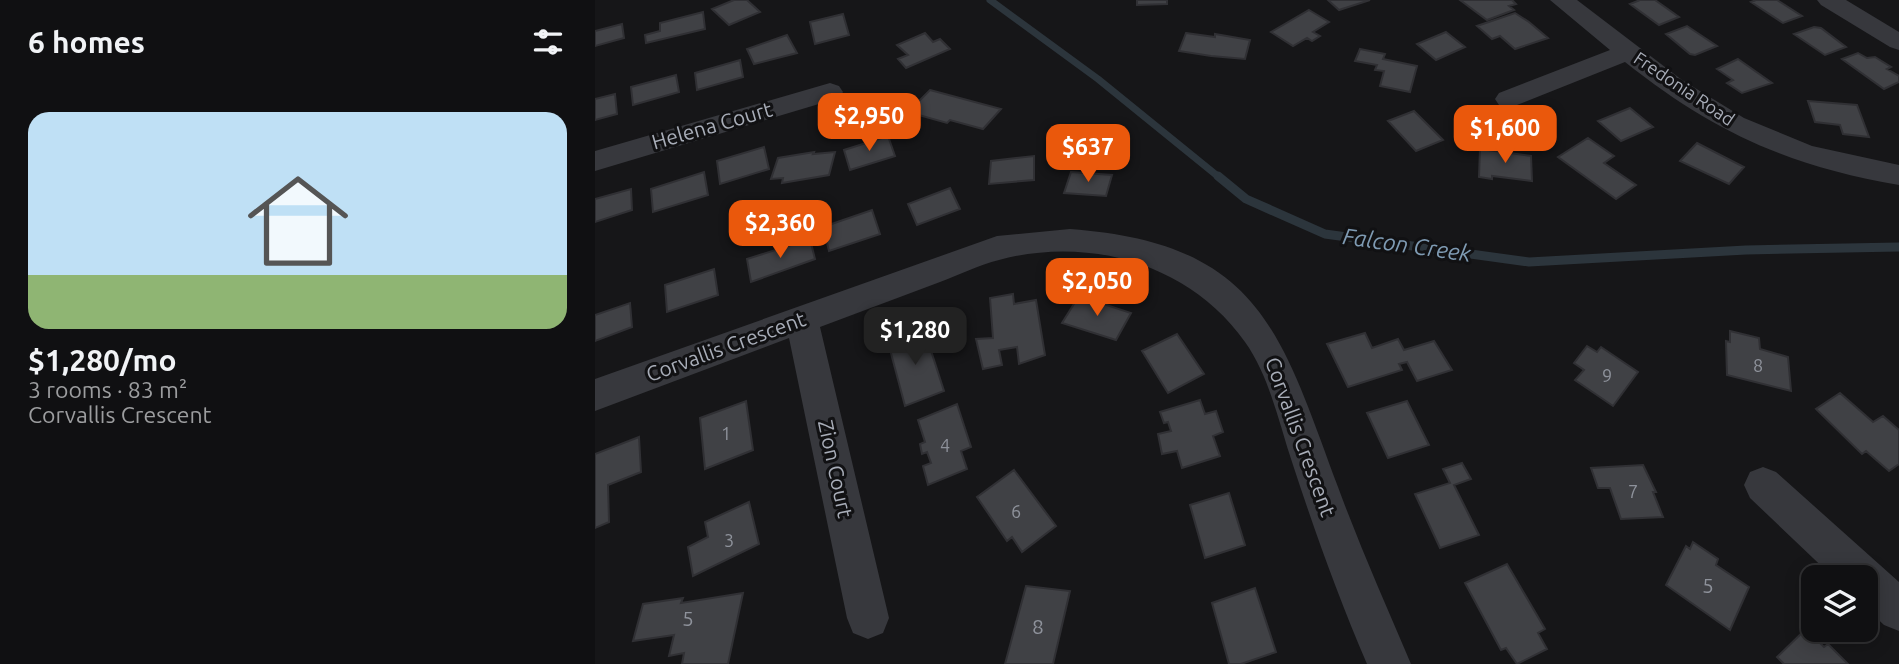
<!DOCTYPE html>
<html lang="en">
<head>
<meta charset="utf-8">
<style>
  :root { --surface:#101012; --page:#19191b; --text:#f1f3f6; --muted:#9c9d9f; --line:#303032; --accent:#ea580c }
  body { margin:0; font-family:Ubuntu,sans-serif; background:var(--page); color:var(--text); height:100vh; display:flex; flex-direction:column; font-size:26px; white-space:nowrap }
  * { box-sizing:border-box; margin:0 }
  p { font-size:23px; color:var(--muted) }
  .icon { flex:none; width:38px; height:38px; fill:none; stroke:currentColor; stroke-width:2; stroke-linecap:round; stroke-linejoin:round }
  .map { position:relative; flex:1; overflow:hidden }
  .panel { display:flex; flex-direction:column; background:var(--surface); width:595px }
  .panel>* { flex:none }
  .tools { position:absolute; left:1206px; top:565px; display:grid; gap:14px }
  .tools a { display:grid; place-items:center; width:77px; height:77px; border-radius:14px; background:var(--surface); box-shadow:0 4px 18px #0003,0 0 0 2px var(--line); font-size:35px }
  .price { position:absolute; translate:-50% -60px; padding:0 16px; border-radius:14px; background:var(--accent); color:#fff; font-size:23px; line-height:46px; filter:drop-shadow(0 2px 4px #0008) }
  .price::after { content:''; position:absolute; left:50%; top:42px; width:21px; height:16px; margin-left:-10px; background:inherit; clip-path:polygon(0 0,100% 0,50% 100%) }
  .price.on { background:#222; color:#fff }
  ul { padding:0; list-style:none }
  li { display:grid; align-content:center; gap:14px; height:371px; padding:0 28px }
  li span { display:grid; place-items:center; height:217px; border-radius:21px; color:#555 }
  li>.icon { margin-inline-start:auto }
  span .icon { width:126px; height:126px; fill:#fffc; stroke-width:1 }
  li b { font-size:30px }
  h2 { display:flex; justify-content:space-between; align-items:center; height:84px; padding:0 28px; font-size:30px }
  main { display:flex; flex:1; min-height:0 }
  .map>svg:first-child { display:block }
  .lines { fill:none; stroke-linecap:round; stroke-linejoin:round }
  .stream-far1 { stroke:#2c353c; stroke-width:7 }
  .stream { stroke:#2c353c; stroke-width:9 }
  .building { fill:#404145; stroke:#303034; stroke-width:2 }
  .minor { fill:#37383d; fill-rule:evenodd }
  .labels { text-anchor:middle; stroke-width:6; stroke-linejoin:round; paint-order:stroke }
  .far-street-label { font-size:18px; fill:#a8adb8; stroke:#111113 }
  .number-label { font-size:18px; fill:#8e929b }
  .street-label { font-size:21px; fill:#a8adb8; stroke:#111113 }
  .near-number-label { font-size:21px; fill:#8e929b }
  .water-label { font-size:23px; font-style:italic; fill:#7f9bb3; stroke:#111113 }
</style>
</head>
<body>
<main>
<section class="panel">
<h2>6 homes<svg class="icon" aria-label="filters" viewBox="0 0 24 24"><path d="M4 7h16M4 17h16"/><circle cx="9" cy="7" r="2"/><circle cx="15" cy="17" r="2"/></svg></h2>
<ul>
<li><span style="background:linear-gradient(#bfe0f5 75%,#8fb573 0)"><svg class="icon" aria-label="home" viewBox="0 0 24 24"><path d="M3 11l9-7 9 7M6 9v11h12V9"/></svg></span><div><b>$1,280/mo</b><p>3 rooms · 83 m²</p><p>Corvallis Crescent</p></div></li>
</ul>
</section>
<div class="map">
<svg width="1304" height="664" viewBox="0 0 1304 664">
  <rect width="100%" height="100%" fill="#161618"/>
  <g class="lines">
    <path class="stream-far1" d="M395 0 503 79 625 178"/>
    <path class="stream" d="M623 176 651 199 730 234 934 262 1151 250 1304 247"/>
  </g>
  <path class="building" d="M139 0H152L165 12 134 25 117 9Z
    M542 0H572V4L542 5Z
    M733 0H775L744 10Z
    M865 0H917L921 4 914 6 919 10 892 20Z
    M1045 0H1060L1084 17 1064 25 1035 4Z
    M1161 0H1182L1207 16 1188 23 1156 2Z
    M714 10 734 22 718 32 725 36 717 41 712 38 698 46 676 32Z
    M108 12 110 29 51 43 50 35 65 31V23Z
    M920 13 934 22 953 38 920 49 905 36 897 39 882 26Z
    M248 14 254 35 220 44 215 22Z
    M27 24 29 38 0 46V31Z
    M1092 26 1122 46 1100 55 1095 54 1071 34Z
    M1219 27 1226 28 1251 47 1230 55 1199 34Z
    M851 32 870 47 841 60 822 44Z
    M330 33 338 42 345 39 355 49 311 68 303 59 313 55 302 45Z
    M591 33 620 37V34L655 40 650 59 616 56 584 51Z
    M192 35 202 53 159 64 152 49Z
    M765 49 790 54 788 59 822 66 815 92 785 86 789 71 780 70 782 65 760 61Z
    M1263 53 1272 58 1280 57 1296 67 1292 69 1304 76V82L1289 89 1247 59Z
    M1143 59 1177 83 1147 93 1132 83 1138 80 1122 69Z
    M145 60 148 77 102 90 100 73Z
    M81 75 84 92 38 105 36 87Z
    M335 90 406 109 388 129 355 120 352 123 313 112Z
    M20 94 22 114 0 120V99Z
    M1213 101 1262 105 1274 137 1248 134 1245 125 1220 122Z
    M1035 108 1058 127 1026 141 1003 121Z
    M819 111 848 140 821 151 793 121Z
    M293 136 300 156 255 170 249 150Z
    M993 138 1019 156 1009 163 1041 185 1021 199 963 157Z
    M1102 143 1149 167 1134 184 1085 161Z
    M169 147 174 169 125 184 122 161Z
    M885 149 936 156 937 181 897 176V179L884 177Z
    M219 152 218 154 240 152 234 175 187 183 188 178 176 179 183 158Z
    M439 156V180L394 184 396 161Z
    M109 172 113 195 58 212 56 189Z
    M476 172 517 175 511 196 469 193Z
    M355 188 365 209 322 225 313 204Z
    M36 189 37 210 0 222V199Z
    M277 210 285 234 234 251 228 227Z
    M215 239 220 259 156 282 152 259Z
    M119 269 123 295 72 312 70 285Z
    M418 294 419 304 441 300 450 355 424 364 422 347 404 350 407 365 388 369 381 339 398 338 395 298Z
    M484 296 536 313 521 340 467 323Z
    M35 303 37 327 0 341V315Z
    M329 329 349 391 310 406 293 342Z
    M1135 331 1164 338 1165 349 1193 357 1196 391 1132 375 1131 341 1135 342Z
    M770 333 777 348 803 339 809 350 839 341 857 370 822 381 812 362 804 364 807 370 753 387 732 344Z
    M582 334 609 374 573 393 547 351Z
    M992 346 1002 352 1006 347 1043 372 1018 406 980 380 989 370 979 363Z
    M1245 393 1278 422 1288 416 1304 430V464L1294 471 1271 451 1267 454 1221 409Z
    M605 400 610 414 621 411 628 432 618 436 625 456 587 468 582 451 567 454 563 434 576 431 573 422 569 423 565 412Z
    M151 401 158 450 110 469 105 418Z
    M812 401 834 445 793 458 772 413Z
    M362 404 376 447 366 451 372 469 333 485 328 466 336 463 332 452 327 454 325 444 330 442 323 420Z
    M44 437 46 472 13 485 14 522 0 528V454Z
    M867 463 876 479 859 485 884 535 845 548 820 494 855 483 848 469Z
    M1048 465 1061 492H1058L1068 517 1026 519 1015 488H1003L996 468Z
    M419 470 461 526 427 552 417 537 412 541 382 497Z
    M634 493 650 545 610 558 595 505Z
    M154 502 164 544 98 576 93 547 113 537 110 522Z
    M1098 542 1123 559 1121 565 1154 587 1135 630 1071 585 1091 546 1095 549Z
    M912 564 950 629 943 633 952 649 922 664 911 648 906 650 870 583Z
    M431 586 475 591 458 664H410Z
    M660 588 681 652 646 664H634L617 603Z
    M148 593 133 664H87L89 653 74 656 79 635 38 641 48 604 88 598 86 603Z
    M1211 629 1229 647 1233 644 1253 664H1189L1182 657Z"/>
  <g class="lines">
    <path class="minor" d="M955 0H982L1087 80 1149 118 1217 146 1304 165V185C1194 166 1118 132 1030 62L922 105 913 108 904 105 900 99 904 93 1015 50Z
      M1222 0H1251L1304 32V50L1295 47 1226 5Z
      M235 83 244 86 248 92 244 98 0 171V151Z
      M475 229C665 243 685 331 743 487 765 547 791 605 816 664H772C744 599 720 532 698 465 684 424 675 377 650 342 596 265 495 235 404 260 384 265 364 275 345 282 305 297 265 312 225 327L294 618 288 633 273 639 258 633 252 618 194 338 0 411V379L402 236Z
      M1168 467 1181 472 1304 582V631L1289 625 1270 607V578H1239L1155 498 1149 485 1155 472Z"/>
  </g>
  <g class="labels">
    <g class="far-street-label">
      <text transform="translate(1089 89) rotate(34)" y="6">Fredonia Road</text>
    </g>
    <g class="number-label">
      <text x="1163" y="372">8</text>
      <text x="1012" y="382">9</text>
      <text x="131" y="440">1</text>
      <text x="350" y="452">4</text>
      <text x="1038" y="498">7</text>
      <text x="421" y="518">6</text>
      <text x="134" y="547">3</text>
    </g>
    <g class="street-label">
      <text transform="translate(117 126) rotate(-16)" y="7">Helena Court</text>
      <text transform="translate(131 347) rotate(-20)" y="7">Corvallis Crescent</text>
      <text transform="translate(705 437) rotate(70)" y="7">Corvallis Crescent</text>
      <text transform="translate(240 469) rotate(78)" y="7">Zion Court</text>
    </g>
    <g class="near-number-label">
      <text x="1113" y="593">5</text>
      <text x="93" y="626">5</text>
      <text x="443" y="634">8</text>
    </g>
    <g class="water-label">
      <text transform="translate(812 245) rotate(8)" y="8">Falcon Creek</text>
    </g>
  </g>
</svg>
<div class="tools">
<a><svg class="icon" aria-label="layers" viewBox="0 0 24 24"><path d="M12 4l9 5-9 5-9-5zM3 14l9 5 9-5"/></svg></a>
</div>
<b class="price" style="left:274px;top:153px">$2,950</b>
<b class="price" style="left:910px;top:165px">$1,600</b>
<b class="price" style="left:493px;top:184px">$637</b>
<b class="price" style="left:185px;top:260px">$2,360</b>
<b class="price" style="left:502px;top:318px">$2,050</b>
<b class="price on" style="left:320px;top:367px">$1,280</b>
</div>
</main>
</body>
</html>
